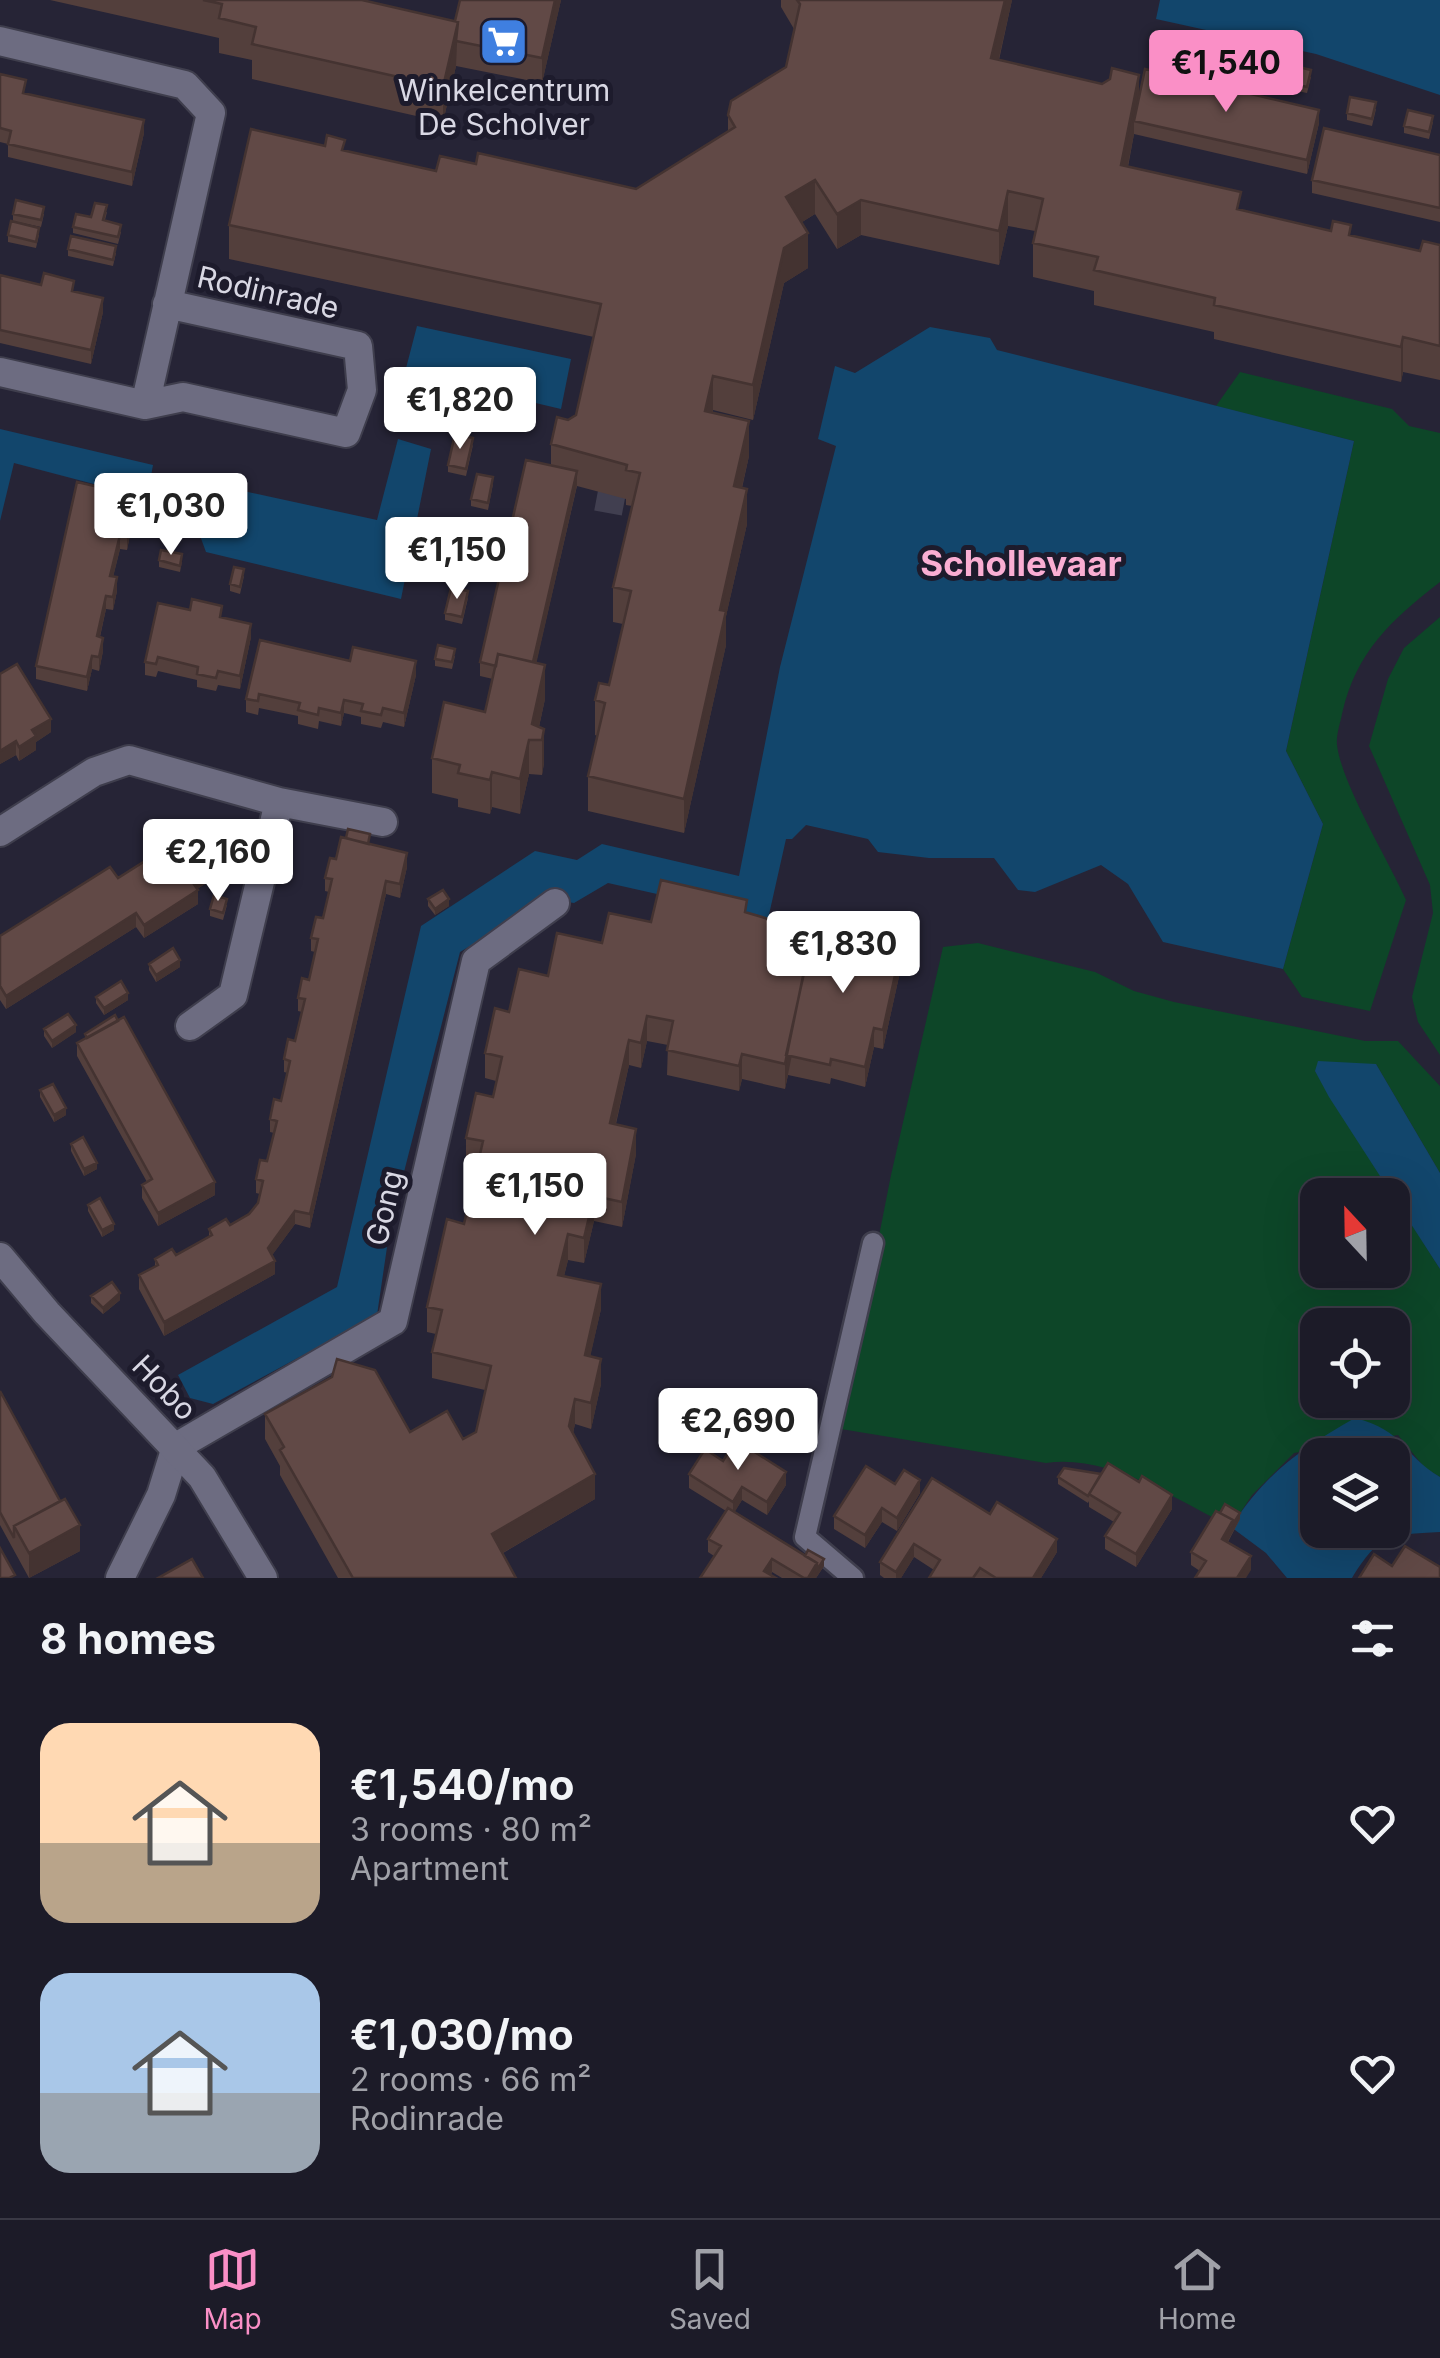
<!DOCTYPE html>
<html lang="en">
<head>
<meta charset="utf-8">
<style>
  :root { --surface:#1c1b28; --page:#252430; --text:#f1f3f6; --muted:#a0a1a8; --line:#3a3945; --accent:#fa8fc6 }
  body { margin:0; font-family:Inter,sans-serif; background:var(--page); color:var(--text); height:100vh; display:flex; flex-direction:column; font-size:38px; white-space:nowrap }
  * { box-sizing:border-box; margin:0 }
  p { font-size:32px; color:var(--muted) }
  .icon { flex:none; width:55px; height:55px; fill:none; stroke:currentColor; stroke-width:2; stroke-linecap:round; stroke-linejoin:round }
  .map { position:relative; height:1578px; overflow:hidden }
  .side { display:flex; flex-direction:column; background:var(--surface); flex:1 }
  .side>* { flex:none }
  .needle { width:65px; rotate:338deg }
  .fabs { position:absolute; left:1300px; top:1178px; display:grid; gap:20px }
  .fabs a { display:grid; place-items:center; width:110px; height:110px; border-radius:20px; background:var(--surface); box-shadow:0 10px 40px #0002,0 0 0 2px var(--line); font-size:50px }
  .price { position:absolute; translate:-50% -85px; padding:0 22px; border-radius:10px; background:#fff; color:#222; font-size:32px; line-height:65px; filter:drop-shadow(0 2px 5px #0008) }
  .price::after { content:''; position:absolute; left:50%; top:60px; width:30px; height:22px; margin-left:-15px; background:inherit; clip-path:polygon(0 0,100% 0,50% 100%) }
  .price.active { background:var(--accent); color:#111 }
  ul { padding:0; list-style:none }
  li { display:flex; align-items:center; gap:30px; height:250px; padding:0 40px }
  li span { display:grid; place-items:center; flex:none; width:280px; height:200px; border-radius:30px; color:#555 }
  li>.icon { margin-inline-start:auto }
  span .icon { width:120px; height:120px; fill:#fffc; stroke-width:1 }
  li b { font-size:42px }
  h2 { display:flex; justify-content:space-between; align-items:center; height:120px; padding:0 40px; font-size:42px }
  .tab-bar { display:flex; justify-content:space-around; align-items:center; height:140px; border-top:2px solid var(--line); background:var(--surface); font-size:28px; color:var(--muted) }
  .tab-bar a { display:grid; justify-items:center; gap:5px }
  .tab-bar .active { color:var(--accent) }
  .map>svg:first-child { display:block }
  .green { fill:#0d4628; fill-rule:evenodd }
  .water { fill:#12466c; fill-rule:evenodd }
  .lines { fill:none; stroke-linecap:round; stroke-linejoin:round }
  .pedestrian-tunnel { stroke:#413f50; stroke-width:28; stroke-dasharray:28 14; stroke-linecap:butt }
  .service-casing { stroke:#3f3e4d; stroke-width:25 }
  .pedestrian-casing { stroke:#3f3e4d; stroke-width:32 }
  .minor-casing { stroke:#3f3e4d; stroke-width:32 }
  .service { stroke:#6d6c81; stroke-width:20 }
  .pedestrian { stroke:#6d6c81; stroke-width:28 }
  .minor { stroke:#6d6c81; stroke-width:28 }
  .wall { fill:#533f3c }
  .shaded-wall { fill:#443331 }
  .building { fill:#614946; stroke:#443331; stroke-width:2.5 }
  .labels { text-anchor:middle; stroke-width:10; stroke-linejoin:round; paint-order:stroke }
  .poi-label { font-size:30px; fill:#d9d8e4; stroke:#1d1b2c }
  .street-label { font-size:30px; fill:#d9d8e4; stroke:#1d1b2c }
  .quarter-label { font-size:35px; font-weight:bold; fill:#faaed3; stroke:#1d1b2c }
</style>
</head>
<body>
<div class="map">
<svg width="1440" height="1578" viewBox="0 0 1440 1578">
  <rect width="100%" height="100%" fill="#262436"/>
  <path class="green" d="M1240 372 1392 409 1409 426 1440 433V582C1391 620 1356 652 1342 714 1340 724 1336 735 1337 745 1342 785 1388 859 1406 900L1370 1011 1302 997 1283 969 1323 824 1286 751 1354 441 1216 406Z
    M1440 617V1055L1418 1022 1412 997 1433 913 1430 885 1369 746 1388 679 1404 648Z
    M978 943 1095 972 1134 991 1174 1002 1365 1041H1398L1440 1086V1173L1376 1064 1315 1071 1440 1269V1477L1425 1468 1398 1435 1294 1453 1252 1495 1231 1527C1175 1499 1110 1454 1046 1463L841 1429 891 1175 943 947ZM1318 1195H1392V1270H1318ZM1318 1325H1392V1400H1318Z"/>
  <path class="water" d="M1160 0H1440V95L1316 54 1156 19Z
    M417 326 571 359 561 409 405 372Z
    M930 327 990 338 997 350 1354 441 1286 751 1323 824 1283 969 1163 942 1128 884 1101 865 1035 892 1018 890 994 858H929L878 852 868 839 806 825 792 839H786L768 919 608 883 574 903 548 899 460 952 390 1227 377 1315 213 1404 190 1398 178 1375 337 1287 421 926 535 851 577 860 602 844 739 876 780 667 836 446 818 439 835 366 855 373Z
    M0 429 153 465 147 498 14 463 0 521Z
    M398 439 431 449 401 599 206 552 188 503 164 496 179 477 377 520Z
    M1318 1061 1376 1064 1440 1173V1269L1329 1097 1315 1071Z
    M1355 1418C1405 1431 1402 1454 1440 1477V1532C1389 1535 1380 1533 1352 1578H1287L1266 1553 1231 1527C1266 1473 1300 1449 1355 1418ZM1318 1455H1392V1530H1318Z"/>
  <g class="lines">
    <path class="pedestrian-tunnel" d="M608 513 618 460"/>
    <defs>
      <path id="service" d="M853 1578 805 1537 873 1243"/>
      <path id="pedestrian" d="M120 1578 161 1495 176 1447 393 1321 476 961 555 903"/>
      <path id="minor" d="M0 41 185 85 211 113 145 405 0 372
        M145 405 183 397 346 433 362 390 358 346 167 304
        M279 802 383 822
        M0 832 94 772 129 760 279 802 233 995 190 1026
        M0 1257 47 1313 202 1477 263 1578"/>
    </defs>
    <use href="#service" class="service-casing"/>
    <use href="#pedestrian" class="pedestrian-casing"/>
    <use href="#minor" class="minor-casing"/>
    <use href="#service" class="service"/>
    <use href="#pedestrian" class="pedestrian"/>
    <use href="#minor" class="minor"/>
  </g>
  <path class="wall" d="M50 0H362L455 21 561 0 542 83 456 66 443 122 252 79V60L219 53V38Z
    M781 0H1012L999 60 1139 96 1319 123 1307 174 1134 134 1128 167 1241 210 1420 251 1440 245V380L1403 372 1401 382 1214 339V332L1094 305V291L1033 277V243L1035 231 1008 226 999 265 861 235 837 249 815 214 802 222 808 268 784 283 753 420 713 410V412L749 456 742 488 747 524 726 616V645L684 833 588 811V776L598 736 595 735V700L609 685 623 624 613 622V587L632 506 626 505V499L577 486 536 663 545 699 539 727 544 729V763L542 775 529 774 520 814 492 807 490 814 458 807V799L432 793V758L485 712 493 679 480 676V662L551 465V444L568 420 576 415 594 337 229 259V225L345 150 436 171 476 164 636 189 728 131V115L786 67 794 29 781 7Z
    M1197 51 1194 67 1169 62V56Z
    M1254 64 1251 81 1225 74V68Z
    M0 74 26 94 144 133 132 186 8 157V144L0 142Z
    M1311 77 1307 93 1282 88V81Z
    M1376 109 1372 126 1347 120V113Z
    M1433 122 1429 139 1404 133V126Z
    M1440 155V222L1312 193V180Z
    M107 212 105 220 121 232 118 244 73 233V227L91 217Z
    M13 214H44L41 227 13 221Z
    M8 235H39L36 248 8 242Z
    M68 249 116 253 113 266 68 256Z
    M0 275 103 312 91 364 0 343Z
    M473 445 466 476 448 472V465Z
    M493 484 488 510 471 506V499Z
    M129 507 127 516 131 530 127 550 120 549 113 577 117 591 113 610 106 609 100 637 103 651 99 671 92 669 87 691 36 679V666Z
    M480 541 475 566 458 563V556Z
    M159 560 182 561 180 572 159 567Z
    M244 576 240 594 230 591V584Z
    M468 598 462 624 445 620V613Z
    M222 618 251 637 240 689 218 685 216 691 197 687V680L158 671 156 677 145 675V662Z
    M260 640 416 675 404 727 383 722 381 728 361 724V717L344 713 341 726 319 721 318 729 298 724V716L259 708 258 715 246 712V699Z
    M455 656 452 669 435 666V659Z
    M0 674 51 732 36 742V750L19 761 16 755 0 764Z
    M370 844 407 867 400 898 386 894 310 1228 295 1224 272 1255 275 1274 164 1336 139 1289V1275L155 1267V1259L176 1255 209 1237V1229L230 1225 249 1214 258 1203 260 1194 256 1193V1179L267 1161 274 1133 270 1132V1119L281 1101 288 1073 284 1072V1059L295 1041 302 1012 298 1011V998L309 980 315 952 311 951V938L323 918 329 892 325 891V878L336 859Z
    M118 878 205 884 197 889 198 904 144 938 136 927 6 1009 0 1000V936Z
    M428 899 449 906 435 915 428 906Z
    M227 905 223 920 210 916V909Z
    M747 913 902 963 883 1049 874 1047 865 1087 831 1078 830 1084 788 1075 785 1089 742 1079 739 1091 667 1075 668 1045 647 1041 641 1068 629 1065 616 1124 636 1154 622 1227 594 1221 584 1263 568 1260 564 1276 601 1309 590 1356 601 1384 591 1429 575 1424 573 1433 595 1499 503 1553 516 1578H338L280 1475V1466L265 1439V1414L463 1439 476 1432 485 1390 432 1378V1352L436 1334 427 1332V1307L464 1224 477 1165 466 1163V1138L493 1097 496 1081 485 1078V1053L509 1012 548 976 602 943 651 922Z
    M149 964 180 967 156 982 149 970Z
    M96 997 128 1000 104 1015 96 1003Z
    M44 1029 76 1032 52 1048 44 1036Z
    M85 1034 215 1195 158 1226 142 1198V1185L147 1182 77 1056V1043L85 1039Z
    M40 1090 66 1115 54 1122 40 1097Z
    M71 1144 97 1169 84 1176 71 1151Z
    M88 1205 114 1230 102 1237 88 1211Z
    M91 1296 120 1300 103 1314 91 1303Z
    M0 1391 80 1551 29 1578 0 1525Z
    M723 1461 786 1485 767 1515 742 1500 734 1512 824 1566 816 1578H782L772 1572 771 1575 714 1556 708 1552V1539L726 1511 689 1488V1474Z
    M1058 1477 1172 1509 1136 1567 1105 1549V1536L1114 1522 1089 1507V1501L1088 1503 1058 1484Z
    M932 1478 990 1514 1057 1552 1041 1578H929L934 1570 914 1557 901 1578H884L880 1575V1562Z
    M895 1484 920 1493 897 1531 882 1522 865 1548 834 1529V1516Z
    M1240 1519 1228 1542 1251 1570 1200 1571 1191 1565V1552Z"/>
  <path class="shaded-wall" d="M555 0H561L542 83V58Z
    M1005 0H1012L991 93V58Z
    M458 22 456 66 443 122V87Z
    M1139 75V110L1134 121V134L1121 200V165Z
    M1319 110V123L1307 174V160Z
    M144 120V133L132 186V172Z
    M815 180V214L786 232V197Z
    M1008 191V226L999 265V231Z
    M861 200V235L837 249V214Z
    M808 233V268L784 283 753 420V385L784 248Z
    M103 298V312L91 364V350Z
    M1403 337V372L1401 382V347Z
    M713 376V410L705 445V411Z
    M749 421V456L734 521V486Z
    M577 471V485L531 687V674Z
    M747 489V524L726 616V645L684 833V799L720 610Z
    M131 517V530L127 550V537Z
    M120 535V549L110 589V576Z
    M117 577V591L113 610V597Z
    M106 596V609L97 649V636Z
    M251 624V637L240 689V676Z
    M103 638V651L99 671V657Z
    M92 656V669L87 691V677Z
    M416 661V675L404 727V713Z
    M545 665V699L536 740 532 724Z
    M344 700V713L341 726V713Z
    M51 719V732L36 742V750L19 761V747L32 730Z
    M544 729V763L542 775V740Z
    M529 740V774L520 814V779Z
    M16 741V755L0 764V751Z
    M492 772V807L490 814V780Z
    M407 853V867L400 898V884Z
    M205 871V884L191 893V880Z
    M386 881V894L310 1228V1214Z
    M198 890V904L144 938V925Z
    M449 899V906L435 915V909Z
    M136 913V927L6 1009V996Z
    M902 943V963L883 1049V1030Z
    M812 957 785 1089V1064Z
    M180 960V967L156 982V975Z
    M128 993V1000L104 1015V1008Z
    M647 1016V1041L641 1068V1043Z
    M76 1025V1032L52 1048V1041Z
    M874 1028V1047L865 1087V1067Z
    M629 1040V1065L610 1148V1123Z
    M742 1054V1079L739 1091V1066Z
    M66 1108V1115L54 1122V1115Z
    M636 1129V1154L622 1227V1202Z
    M97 1163V1169L84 1176V1169Z
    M215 1182V1195L158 1226V1213Z
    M594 1196V1221L584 1263V1238Z
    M295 1211V1224L268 1261V1248Z
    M114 1224V1230L102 1237V1230Z
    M568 1234V1260L558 1300V1275Z
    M275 1261V1274L164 1336V1322Z
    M601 1284V1309L585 1380V1355Z
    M120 1293V1300L103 1314V1308Z
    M601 1359V1384L591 1429V1403Z
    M575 1399V1424L569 1451V1426Z
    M786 1472V1485L767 1515V1502Z
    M595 1474V1499L492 1559V1534Z
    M920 1480V1493L897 1531V1518Z
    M742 1487V1500L733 1515V1502Z
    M1172 1495V1509L1136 1567V1554Z
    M882 1508V1522L865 1548V1535Z
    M1240 1513V1519L1222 1552V1539Z
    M80 1525V1551L29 1578V1553Z
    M1057 1539V1552L1041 1578H1033Z
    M914 1544V1557L901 1578H896V1572Z
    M1251 1556V1570L1246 1578H1237Z
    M772 1559V1572L769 1578 764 1571Z
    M824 1559V1566L816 1578H808L817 1563Z"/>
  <path class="building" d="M203 0H362L458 22 443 87 252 44 256 27 219 18 222 4Z
    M460 0H555L542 58 456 41 458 22 455 21Z
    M797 0H1005L991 58 1102 84 1110 79 1112 68 1139 75 1121 165 1241 192 1237 209 1331 231 1333 221 1351 225 1349 235 1420 251 1423 241 1440 245V346L1403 337 1401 347 1214 305 1215 298 1094 270 1098 257 1033 243 1043 199 1035 197 1008 191 999 231 861 200 837 214 815 180 786 197 808 233 784 248 753 385 713 376 705 411 749 421 734 486 747 489 720 610 726 611 684 799 588 776 605 703 595 700 599 683 609 685 631 591 613 587 640 473 626 470 627 465 551 444 557 417 568 420 576 415 601 304 229 225 251 129 325 146 327 135 345 140 342 150 436 171 440 156 476 164 478 153 636 189 735 127 728 115 731 101 786 67 800 4Z
    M1172 38 1197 44 1194 61 1169 56Z
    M1229 51 1254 57 1251 74 1225 68Z
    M1286 64 1311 70 1307 87 1282 81Z
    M1145 69 1319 110 1307 160 1134 121Z
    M0 74 26 80 23 93 144 120 132 172 8 144 11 131 0 128Z
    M1350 97 1376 102 1372 119 1347 113Z
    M1408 110 1433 116 1429 132 1404 126Z
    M1324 128 1440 155V208L1312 180Z
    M16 200 44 207 41 220 13 214Z
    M95 203 107 205 103 220 121 225 118 237 73 227 76 214 91 217Z
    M11 221 39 228 36 242 8 235Z
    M71 236 116 246 113 260 68 249Z
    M44 273 74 281 72 291 103 298 91 350 0 330V275L41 285Z
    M455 434 473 438 466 469 448 465Z
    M526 460 577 471 533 662 498 654 496 666 480 662Z
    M477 474 493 477 488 503 471 499Z
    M77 482 129 494 124 516 131 517 127 537 120 535 110 576 117 577 113 597 106 596 97 636 103 638 99 657 92 656 87 677 36 666Z
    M464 530 480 534 475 560 458 556Z
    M161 550 182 554 180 566 159 560Z
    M234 567 244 569 240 587 230 584Z
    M451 588 468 591 462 617 445 613Z
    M192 599 222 606 220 617 251 624 240 676 218 671 216 678 206 676 197 674 198 667 158 657 156 664 145 662 158 603 190 610Z
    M260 640 350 661 353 647 416 661 404 713 383 708 381 715 361 711 363 704 344 700 341 713 319 708 318 715 298 710 300 703 259 694 258 701 246 699Z
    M438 645 455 649 452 662 435 659Z
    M498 654 545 665 532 724 544 729 542 740H529L520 779 492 772 490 780 458 773 460 765 432 758 444 702 485 712Z
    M17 664 51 719 32 730 36 736 19 747 16 741 0 751V674Z
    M348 829 370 834 368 844 346 838Z
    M183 837 205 871 191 880 198 890 144 925 136 913 6 996 0 986V936L110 867 118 878Z
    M341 837 407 853 400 884 386 881 310 1214 295 1211 268 1248 275 1261 164 1322 139 1275 158 1265 155 1259 172 1249 176 1255 212 1235 209 1229 226 1219 230 1225 249 1214 258 1203 263 1181 256 1179 260 1160 267 1161 277 1121 270 1119 274 1099 281 1101 290 1061 284 1059 288 1039 295 1041 305 999 298 998 302 978 309 980 318 939 311 938 316 917 323 918 332 879 325 878 330 858 336 859Z
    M661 880 747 900 745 912 812 932 785 1064 742 1054 739 1066 667 1050 673 1021 647 1016 641 1043 629 1040 610 1123 636 1129 622 1202 594 1196 584 1238 568 1234 558 1275 601 1284 585 1355 601 1359 591 1403 575 1399 569 1426 595 1474 492 1534 516 1578H353L280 1450 284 1447 265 1414 332 1377 337 1359 375 1370 410 1432 447 1411 463 1439 476 1432 491 1366 432 1352 442 1310 427 1307 447 1219 464 1224 483 1141 466 1138 476 1093 493 1097 502 1057 485 1053 495 1008 509 1012 519 969 548 976 557 933 602 943 609 913 651 922Z
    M443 890 449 899 435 909 428 899Z
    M214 895 227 899 223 913 210 909Z
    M815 923 902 943 883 1030 874 1028 865 1067 831 1059 830 1065 786 1055Z
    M173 948 180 960 156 975 149 964Z
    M121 981 128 993 104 1008 96 997Z
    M68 1014 76 1025 52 1041 44 1029Z
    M115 1015 118 1021 87 1038 85 1034Z
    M124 1017 215 1182 158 1213 142 1185 152 1179 77 1043Z
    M53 1084 66 1108 54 1115 40 1090Z
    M83 1137 97 1163 84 1169 71 1144Z
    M100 1198 114 1224 102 1230 88 1205Z
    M112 1282 120 1293 103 1308 91 1296Z
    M0 1391 60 1501 14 1526V1538L0 1512Z
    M736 1440 786 1472 767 1502 742 1487 733 1502 689 1474 705 1449 723 1461Z
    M1108 1463 1139 1482 1142 1476 1172 1495 1136 1554 1105 1536 1120 1513 1089 1494Z
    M866 1466 895 1484 904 1470 920 1480 897 1518 882 1508 865 1535 834 1516Z
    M1064 1468 1101 1474 1088 1496 1058 1477Z
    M932 1478 990 1514 997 1502 1057 1539 1033 1578H996L980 1568 973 1578H929L940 1560 914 1544 896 1572 880 1562Z
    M65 1499 80 1525 29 1553 14 1526Z
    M1225 1504 1240 1513 1233 1524V1520L1220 1513Z
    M728 1508 817 1563 808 1578H804L772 1559 764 1571 776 1578H700L721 1546 708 1539Z
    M1216 1511 1233 1520 1222 1539 1251 1556 1237 1578H1195L1206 1561 1191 1552Z
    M1405 1546 1440 1567V1578H1359L1374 1554 1392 1566Z
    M0 1548 15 1575 9 1578H0Z
    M808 1550 824 1559 817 1570V1563L805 1556Z
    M192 1559 203 1578H158Z"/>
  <defs>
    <symbol id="supermarket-square" viewBox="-11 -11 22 22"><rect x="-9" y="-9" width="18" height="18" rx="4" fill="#3f7fe0" stroke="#1d1b2c"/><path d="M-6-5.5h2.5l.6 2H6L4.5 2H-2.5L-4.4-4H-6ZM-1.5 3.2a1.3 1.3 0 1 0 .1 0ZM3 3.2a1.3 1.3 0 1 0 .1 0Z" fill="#fff"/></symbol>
  </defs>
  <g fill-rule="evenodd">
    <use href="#supermarket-square" x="476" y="14" width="55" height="55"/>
  </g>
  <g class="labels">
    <g class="poi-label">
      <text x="504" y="101">Winkelcentrum<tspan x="504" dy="34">De Scholver</tspan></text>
    </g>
    <g class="street-label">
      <text transform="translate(268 293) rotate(13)" y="10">Rodinrade</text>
      <text transform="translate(385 1208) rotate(-77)" y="10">Gong</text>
      <text transform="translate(164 1388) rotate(46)" y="10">Hobo</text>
    </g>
    <g class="quarter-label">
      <text x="1021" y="576">Schollevaar</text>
    </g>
  </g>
</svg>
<div class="fabs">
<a><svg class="needle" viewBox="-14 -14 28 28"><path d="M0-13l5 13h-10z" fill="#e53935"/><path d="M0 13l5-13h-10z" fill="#a0a1a8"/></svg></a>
<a><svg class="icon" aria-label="locate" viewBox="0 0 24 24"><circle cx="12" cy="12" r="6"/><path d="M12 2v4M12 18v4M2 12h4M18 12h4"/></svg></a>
<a><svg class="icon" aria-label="layers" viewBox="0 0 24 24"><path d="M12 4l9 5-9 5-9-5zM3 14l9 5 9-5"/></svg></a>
</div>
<b class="price active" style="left:1226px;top:115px">€1,540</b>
<b class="price" style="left:460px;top:452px">€1,820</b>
<b class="price" style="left:171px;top:558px">€1,030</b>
<b class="price" style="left:457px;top:602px">€1,150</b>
<b class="price" style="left:218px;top:904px">€2,160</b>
<b class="price" style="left:843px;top:996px">€1,830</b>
<b class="price" style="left:535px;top:1238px">€1,150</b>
<b class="price" style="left:738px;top:1473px">€2,690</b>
</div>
<section class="side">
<h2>8 homes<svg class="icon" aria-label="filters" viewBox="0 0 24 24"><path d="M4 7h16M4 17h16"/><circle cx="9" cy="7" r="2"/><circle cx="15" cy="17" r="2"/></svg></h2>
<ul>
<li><span style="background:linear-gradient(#ffd9b3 60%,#b9a48a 0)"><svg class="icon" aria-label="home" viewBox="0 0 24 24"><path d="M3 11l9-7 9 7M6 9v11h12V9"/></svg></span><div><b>€1,540/mo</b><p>3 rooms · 80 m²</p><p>Apartment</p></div><svg class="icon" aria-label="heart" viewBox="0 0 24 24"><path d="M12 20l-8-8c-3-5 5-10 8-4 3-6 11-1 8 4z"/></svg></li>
<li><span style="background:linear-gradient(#a9c7e8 60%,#9aa5b1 0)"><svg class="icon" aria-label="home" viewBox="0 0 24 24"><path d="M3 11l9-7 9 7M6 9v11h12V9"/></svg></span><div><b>€1,030/mo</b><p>2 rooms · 66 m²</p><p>Rodinrade</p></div><svg class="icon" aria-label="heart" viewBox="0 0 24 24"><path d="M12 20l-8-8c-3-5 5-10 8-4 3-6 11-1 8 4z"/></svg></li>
</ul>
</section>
<nav class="tab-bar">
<a class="active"><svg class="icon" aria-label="map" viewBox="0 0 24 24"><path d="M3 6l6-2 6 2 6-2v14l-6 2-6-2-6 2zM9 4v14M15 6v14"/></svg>Map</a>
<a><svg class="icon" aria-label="saved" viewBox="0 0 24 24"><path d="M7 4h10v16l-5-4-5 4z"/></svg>Saved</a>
<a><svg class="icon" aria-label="home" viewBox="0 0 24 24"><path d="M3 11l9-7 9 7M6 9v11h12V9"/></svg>Home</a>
</nav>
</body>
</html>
